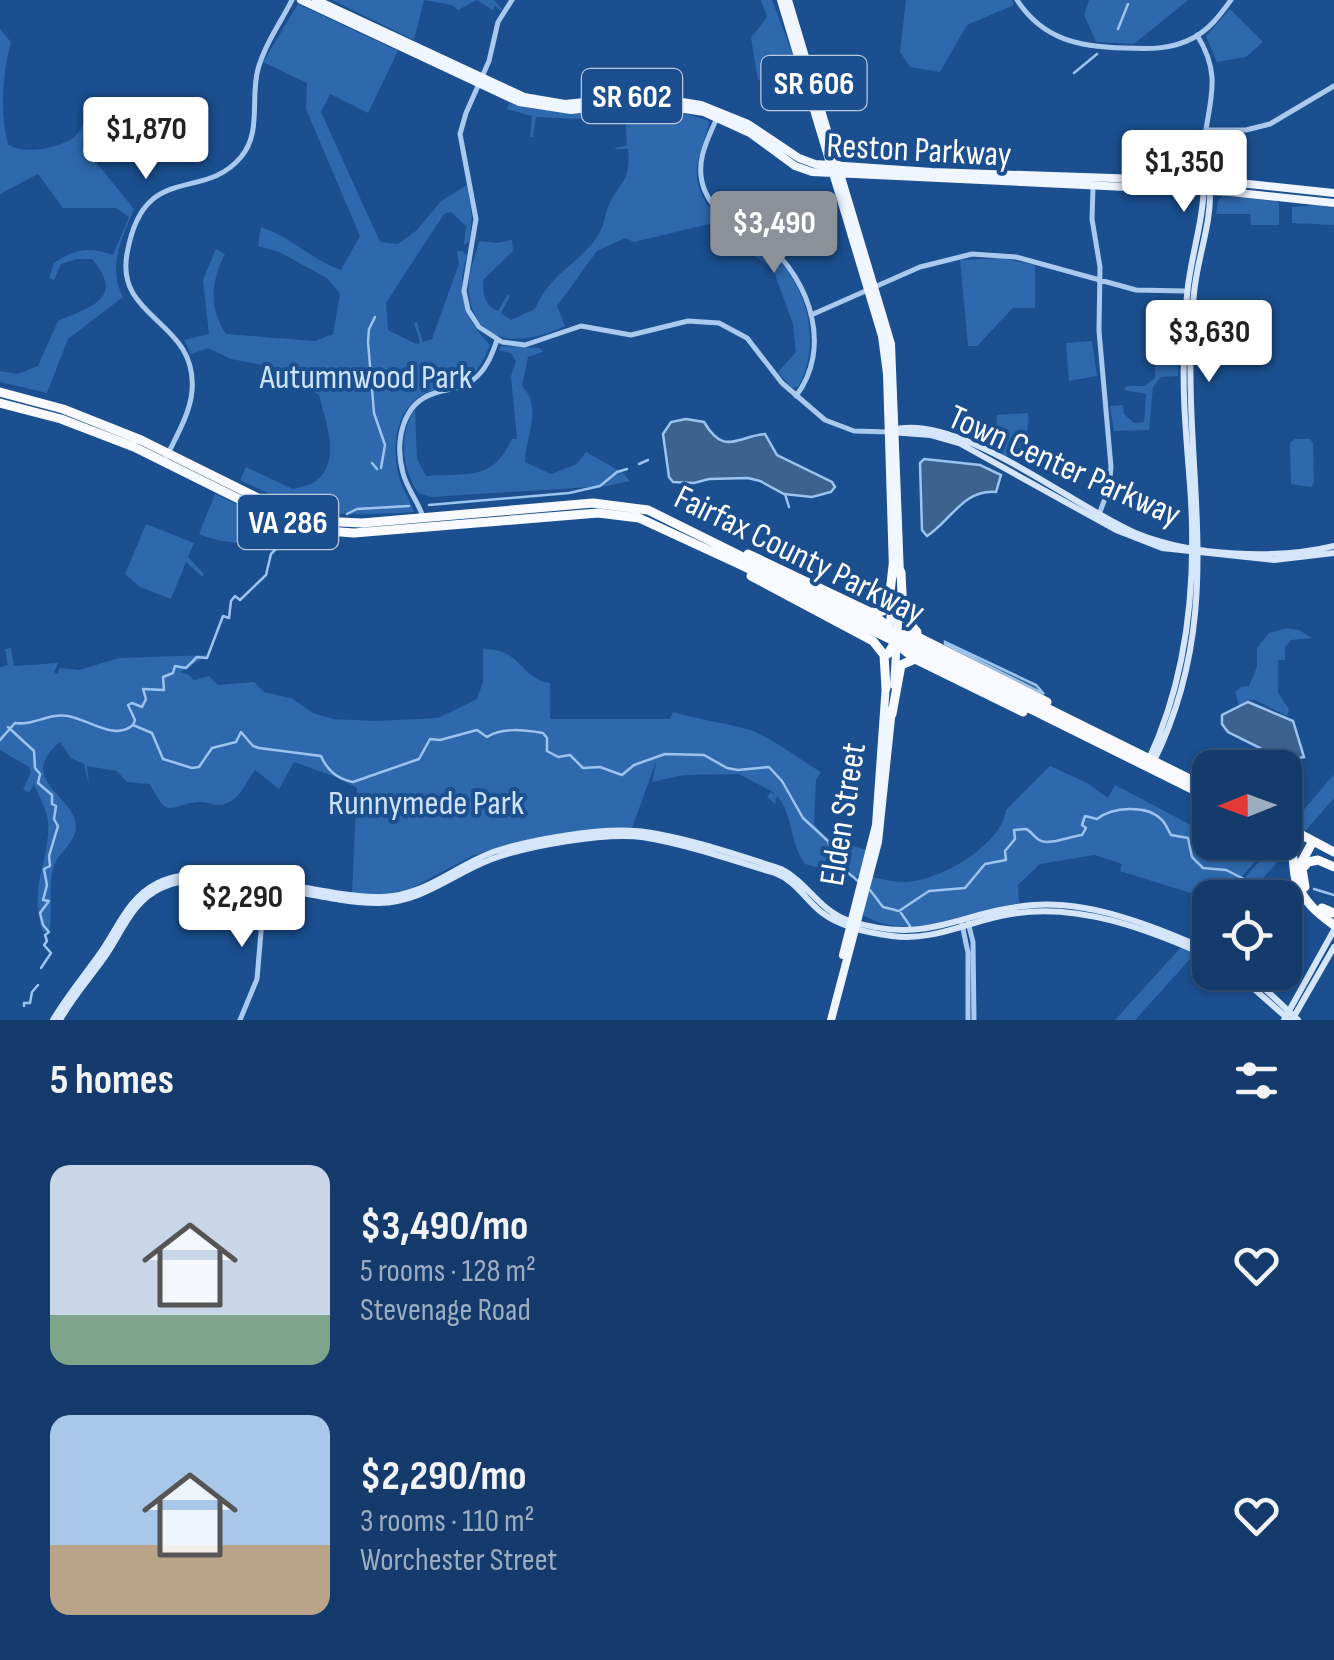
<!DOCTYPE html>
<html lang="en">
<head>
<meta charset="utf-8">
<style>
  :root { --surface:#143b6b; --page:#1d4271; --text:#f1f3f6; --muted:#9dadc1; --line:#33557e; --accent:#8c9099 }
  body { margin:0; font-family:"Sofia Sans Condensed",sans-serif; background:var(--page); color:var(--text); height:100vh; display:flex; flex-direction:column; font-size:38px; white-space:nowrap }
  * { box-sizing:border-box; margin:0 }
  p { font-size:32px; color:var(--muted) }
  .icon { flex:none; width:55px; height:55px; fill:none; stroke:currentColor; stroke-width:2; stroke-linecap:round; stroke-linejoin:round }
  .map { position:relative; height:1020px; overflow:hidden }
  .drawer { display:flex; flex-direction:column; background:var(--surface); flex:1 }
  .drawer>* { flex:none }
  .needle { width:65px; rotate:269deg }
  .controls { position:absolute; left:1192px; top:750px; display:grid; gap:20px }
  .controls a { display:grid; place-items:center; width:110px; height:110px; border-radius:20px; background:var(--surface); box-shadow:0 2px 8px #0004,0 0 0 2px var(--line); font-size:50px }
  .price { position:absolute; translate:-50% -85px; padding:0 22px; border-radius:10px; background:#fff; color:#222; font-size:32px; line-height:65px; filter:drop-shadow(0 2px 5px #0008) }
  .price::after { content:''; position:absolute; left:50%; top:60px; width:30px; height:22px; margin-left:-15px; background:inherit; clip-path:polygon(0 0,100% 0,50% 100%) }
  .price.active { background:var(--accent); color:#fff }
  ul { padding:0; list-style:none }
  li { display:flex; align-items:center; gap:30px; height:250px; padding:0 50px }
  li span { display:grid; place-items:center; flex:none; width:280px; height:200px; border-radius:20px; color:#555 }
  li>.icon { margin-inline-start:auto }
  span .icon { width:120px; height:120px; fill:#fffc; stroke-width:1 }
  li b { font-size:42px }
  h2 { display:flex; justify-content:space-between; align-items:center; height:120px; padding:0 50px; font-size:42px }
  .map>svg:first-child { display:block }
  .green { fill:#2e69ad }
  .water { fill:#3c6290; stroke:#9cc4f0; stroke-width:2.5 }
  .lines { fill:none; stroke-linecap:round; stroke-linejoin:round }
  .stream { stroke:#9cc4f0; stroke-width:2.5 }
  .tertiary { stroke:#a9c9ee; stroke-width:5 }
  .secondary { stroke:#d6e6fa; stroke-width:6 }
  .primary { stroke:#f0f6ff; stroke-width:8 }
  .trunk { stroke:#f8faff; stroke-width:9 }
  .labels { text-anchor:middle; stroke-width:8; stroke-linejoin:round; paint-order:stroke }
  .shield { fill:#1b4f8f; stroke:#bbcadd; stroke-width:2.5 }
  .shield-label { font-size:32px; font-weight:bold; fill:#fff }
  .street-label { font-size:35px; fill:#fff; stroke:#1b4f8f }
  .park-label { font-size:35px; fill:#cfe3fa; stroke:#1b4f8f }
</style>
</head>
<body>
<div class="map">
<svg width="1334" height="1020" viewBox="0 0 1334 1020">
  <rect width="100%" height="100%" fill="#1b4f8f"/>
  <path class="green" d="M332 0H494L502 9 501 11 495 6 493 10 477 0 458 10 452 5 424 0 414 40Z
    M761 0H772L798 68 758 80 751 38 767 17Z
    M906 0H1012L1014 5 967 25 940 72 910 67 900 52Z
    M1089 0H1188L1134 44 1096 42 1084 15Z
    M298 4 398 51 368 113 330 94 321 112 380 242 398 244 417 230 441 201 467 185 472 217 469 242 464 245 466 226 451 212 444 214 386 303 388 330 416 344 420 343 414 323 417 322 423 342 432 339 459 264 457 251H463L467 256C455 292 464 319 490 345 485 357 480 369 469 378 458 387 446 386 433 390 399 400 392 438 397 468 399 484 409 497 414 512 334 517 312 516 240 480L246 467 293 489C299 487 311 485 316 481 342 461 325 420 319 395L278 368 231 359 208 348 191 354 184 340 209 334 203 280 216 249 225 254C211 282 208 307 226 334L315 341 333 334 340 294 327 278 279 252 258 246 261 227C291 237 312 260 341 270L360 236 306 109 307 83 263 62Z
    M1230 9 1263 42 1246 57 1217 62 1206 36Z
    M0 29 11 42C2 75 0 113 8 145 24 154 55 149 72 139 78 135 82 126 87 120L82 145 134 209C122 238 107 267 123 297L68 339 47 393 0 382V371L17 374 38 366 58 321C90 307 126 299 92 259H77L61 264 54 280 49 278 54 263C76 248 89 247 113 255L129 217 116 208H63L38 174 0 194Z
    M509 103C577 124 643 95 709 121 706 145 691 161 699 188 709 219 737 226 760 243 804 275 825 338 798 387L792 388 778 372 796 352 793 324 773 269 709 224 634 242 625 238 597 251 557 306 565 326C528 344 478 350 469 296 466 277 475 259 479 241L497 243 512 240 513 251 483 280C483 295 484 305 498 311L508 294 510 296 501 313 511 320 535 309C551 272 576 267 597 237 604 227 604 218 608 207 619 181 631 184 628 149H613L627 145 625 114 576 119 536 117 533 137H530L532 116 507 109Z
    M1223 196 1276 201 1279 203V225H1251L1250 214H1216L1218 201Z
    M1314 205 1334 208V225L1292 223V207Z
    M1001 258 1035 265V308H1013L977 346H968L960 260Z
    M1092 341 1097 376 1069 381 1066 343Z
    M1160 342 1180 345 1178 376 1161 377 1153 387 1149 430 1114 431 1110 406 1123 405 1124 414 1134 423 1144 422 1146 394 1124 390 1127 386H1144L1155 378V344Z
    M501 346 540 348 543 352 528 357 522 386C543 407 526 435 525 462L551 474 577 464 586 452 623 473 630 481 607 486 431 497 418 493C402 469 398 435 415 409L417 459 426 476C468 473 493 481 512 439H517L511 376 516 361 511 353 498 350Z
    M1028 413C1030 429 1024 451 1006 456L995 448 997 415Z
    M1295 439H1310L1313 443 1314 483 1311 487 1291 484 1290 443Z
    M215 494 279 525 317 537C277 541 237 550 199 534Z
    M146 524 194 543 188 557 204 574 202 577 186 562 171 599 140 587 125 574Z
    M1287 628 1299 630 1312 638 1291 640 1285 647V660H1278V693L1289 709 1287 716 1255 700H1247L1239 706 1235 692 1241 687 1249 686 1257 667V648L1269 633Z
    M11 648 14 666 58 663 54 672 57 674 60 668 79 670 119 658 209 655 180 672 189 675 194 680 209 676 218 685 254 682 264 692 293 699 313 713 333 719 375 721 438 718 477 699 483 682V649C523 649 519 678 550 683V719H670L673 712C697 719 720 722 743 728 768 734 798 759 821 772L816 780 814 824 826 839 867 850 860 876 855 877 805 864C789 842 794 816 777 796L775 804 767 797 771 792 775 795 773 792 739 774 684 775 652 782 657 759 632 828 505 845 472 856 410 889 386 894 352 893 357 788 336 777 294 762 279 789 255 770C248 779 241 796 231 801 218 809 212 802 200 802 169 804 169 822 150 784L127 782 117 771 87 766 89 785 84 764 71 758 60 742C18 777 67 793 75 820 80 837 64 848 56 861 46 882 54 909 49 931L43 932C28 884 50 865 48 822 47 809 39 797 34 784L29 793 23 789 31 772 29 767 0 750V667L8 665 5 649Z
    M1050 766 1089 784 1108 798 1115 785 1210 835V842L1224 843 1257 860 1223 897 1210 899 1120 871 1122 864 1095 855 1040 864 1018 885 1019 903C970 912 909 943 863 915L872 877C882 879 893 882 903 882 937 883 1002 845 1006 810Z
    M1334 774V798L1322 812 1246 897 1226 898 1276 843 1285 842V832Z
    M1210 915V937L1135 1020H1115Z"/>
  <path class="water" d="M686 419 704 422C724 456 736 437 765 434L777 455 832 482 835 487 831 492 812 497 784 494 760 481 748 478 709 479 694 483 673 482 669 477 663 434 671 422Z
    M924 459 980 465 1001 475 996 492C963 489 950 522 927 536L922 530 920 463Z
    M945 642 1036 685 1044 694 945 644Z
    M1248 702 1293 721 1304 757 1286 761 1228 732 1222 724V715Z"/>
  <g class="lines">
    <path class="stream" d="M1118 29 1128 4
      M1074 73 1097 54
      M375 317 369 329 368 342 374 413 385 445 381 468
      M372 463 377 469
      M639 464 648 460
      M785 494 789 507
      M429 505 569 493 600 486 617 472 627 469
      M347 514 357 509 409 506
      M133 725 135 720 128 705 132 703 142 707 146 699 143 689 164 690 163 677 173 673 175 666 186 668 197 657 207 658 223 616 229 618 231 601 235 596 240 600 266 575 271 554 276 549
      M8 727 34 751 35 768 40 774 38 783 52 795V804L56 806 54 819 58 826 49 856 50 866 44 869 47 885 43 900 49 901 40 913 43 925 49 932 45 935 47 941 44 945 51 953 41 968
      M0 740 15 723C34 726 47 713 68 716 90 720 114 741 133 725L152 733 163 759 192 768 199 767 212 748 236 742 241 732 253 746 259 748 321 756C327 770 337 779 353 782L419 759 430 739 440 740 477 730 487 737C502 727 524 730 543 733L547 738V751L558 757 570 755 583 768 600 767 622 775 634 765 665 754 704 755 727 768 738 770 769 767 782 781 803 818 828 841 835 862 858 881
      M1241 768 1244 764
      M1193 846 1210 842
      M1256 888 1267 890 1291 887
      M1314 889 1334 895
      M870 890 883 907 899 911 929 891 965 888 985 864 1006 860 1005 851 1015 839 1014 830 1026 829C1031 831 1034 837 1039 840 1048 846 1071 836 1082 835L1086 828 1082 825 1085 816 1097 819C1112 807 1147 804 1162 820 1166 824 1168 830 1171 835L1188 838 1192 857 1203 868 1226 870 1248 881
      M901 913 910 926
      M24 1006V1003H30L32 992 38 985"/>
    <path class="tertiary" d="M512 0 498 22 489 61 466 113 460 134 476 219 464 291 468 310 479 327 502 342 525 345 581 326 631 335 688 321 719 323 747 338 782 383 825 420 854 431 889 432
      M1017 0C1043 40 1080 47 1124 48 1148 49 1171 50 1193 38 1210 29 1220 15 1231 0
      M1197 35C1222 75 1210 98 1204 142 1202 155 1204 168 1204 181
      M717 118C706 142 694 165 705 191 717 220 747 227 768 245 811 282 832 349 796 396
      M1206 130H1246L1270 124 1334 86
      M1207 138 1210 181
      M1093 187 1092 219 1100 267 1099 331 1111 467 1109 488 1098 517
      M811 315 920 267 972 254 1016 257 1136 290 1184 291
      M164 462C174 440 190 415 192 391 198 320 115 320 127 254 143 160 203 203 241 157 262 132 250 98 258 69 265 44 281 22 292 0
      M423 517C418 501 407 489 403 473 395 443 401 403 435 393 448 389 461 389 473 380 486 370 492 355 497 340
      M968 922 973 942 974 1020
      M962 924 968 953V1020
      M240 1020 257 979 265 885"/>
    <path class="secondary" d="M890 431C954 408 1076 509 1138 534 1193 556 1277 560 1334 546
      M890 432 931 435 959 443 1116 530 1162 548 1274 560 1334 553
      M1148 761C1187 679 1196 590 1191 500 1188 452 1182 404 1184 355 1185 330 1185 304 1189 279 1194 246 1204 215 1204 181
      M1153 763C1227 614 1185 488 1191 334 1192 313 1193 293 1197 273 1202 245 1211 219 1210 190
      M1235 972 1287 1018
      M1247 972 1298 1020
      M53 1020C67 996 85 975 101 952 119 926 128 898 158 883 213 856 318 899 382 897 425 896 455 866 493 852 528 840 598 828 635 831 676 834 741 856 781 869 807 882 819 910 847 920 930 947 958 911 1034 905 1092 901 1157 927 1210 951
      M60 1020C72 998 89 979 104 958 122 933 131 902 161 888 214 862 317 904 379 903 423 902 452 874 492 859 527 846 605 832 642 837 686 844 732 860 775 873 796 881 804 898 821 912 840 927 868 933 892 936 934 942 971 920 1011 914 1078 902 1150 930 1210 957
      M1284 1020 1334 930
      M1292 1020 1334 947"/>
    <path class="primary" d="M301 0 519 102 571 110 641 102 704 112 750 133 795 166 812 172 1230 192 1334 203
      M316 0 524 97 565 104 644 96 701 105 748 124 799 158 815 164 932 172 1230 182 1334 193
      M781 0 882 336 887 374 893 570
      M788 0 891 344 900 575
      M889 635 892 599
      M894 685 899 609
      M843 955 876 825 886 684
      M831 1020 878 842 892 709"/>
    <path class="trunk" d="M0 392 63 409 141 440 274 506 319 521 362 523 593 503 648 510 1210 789
      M0 403 61 419 134 447 275 517 313 530 354 533 598 513 639 518 743 566 1210 798
      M748 554 868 611 885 624
      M901 572 903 615 917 632
      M751 576 873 641 884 655 886 688
      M873 612 883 611 889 601 893 566
      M904 650 915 659 1023 712
      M888 654 899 635 912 634 1047 702
      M892 714 901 665 915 659
      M1285 826 1334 852
      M1285 840C1296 851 1292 865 1296 880 1302 900 1317 913 1334 925
      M1299 875 1300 865 1313 841
      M1305 887 1302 869 1308 862 1318 860 1334 867
      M1322 908 1334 913"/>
  </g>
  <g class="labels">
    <g class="shield">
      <rect x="761.5" y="56" width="105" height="54" rx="8"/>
      <rect x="582" y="69" width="100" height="54" rx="8"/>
      <rect x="238" y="495" width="100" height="54" rx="8"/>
    </g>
    <g class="shield-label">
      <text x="814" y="94">SR 606</text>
      <text x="632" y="107">SR 602</text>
      <text x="288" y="533">VA 286</text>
    </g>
    <g class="street-label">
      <text transform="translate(919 149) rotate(3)" y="12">Reston Parkway</text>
      <text transform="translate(1065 465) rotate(24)" y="12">Town Center Parkway</text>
      <text transform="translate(800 554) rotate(26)" y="12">Fairfax County Parkway</text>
      <text transform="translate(842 814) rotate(-81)" y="12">Elden Street</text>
    </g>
    <g class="park-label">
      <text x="366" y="388">Autumnwood Park</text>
      <text x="426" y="814">Runnymede Park</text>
    </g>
  </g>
</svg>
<div class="controls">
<a><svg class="needle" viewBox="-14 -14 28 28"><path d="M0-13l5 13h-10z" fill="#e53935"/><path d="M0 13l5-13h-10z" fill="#9dadc1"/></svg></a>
<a><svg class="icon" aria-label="locate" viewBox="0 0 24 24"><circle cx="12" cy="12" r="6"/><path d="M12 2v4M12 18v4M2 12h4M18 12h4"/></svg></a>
</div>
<b class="price" style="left:146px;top:182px">$1,870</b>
<b class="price" style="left:1184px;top:215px">$1,350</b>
<b class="price active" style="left:774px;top:276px">$3,490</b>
<b class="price" style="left:1209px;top:385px">$3,630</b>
<b class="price" style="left:242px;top:950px">$2,290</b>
</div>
<section class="drawer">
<h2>5 homes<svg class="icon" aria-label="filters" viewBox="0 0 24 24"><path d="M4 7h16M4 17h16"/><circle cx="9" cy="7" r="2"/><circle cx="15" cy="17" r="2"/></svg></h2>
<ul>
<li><span style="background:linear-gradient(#c9d6e8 75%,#7fa58c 0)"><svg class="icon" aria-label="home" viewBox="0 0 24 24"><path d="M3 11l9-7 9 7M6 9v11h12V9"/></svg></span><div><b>$3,490/mo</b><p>5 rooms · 128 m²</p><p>Stevenage Road</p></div><svg class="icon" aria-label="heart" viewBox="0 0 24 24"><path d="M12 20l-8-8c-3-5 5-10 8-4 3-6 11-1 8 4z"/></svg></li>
<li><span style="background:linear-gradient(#a9c7e8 65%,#b9a48a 0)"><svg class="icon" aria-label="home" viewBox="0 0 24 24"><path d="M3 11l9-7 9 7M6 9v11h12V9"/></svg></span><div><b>$2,290/mo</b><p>3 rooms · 110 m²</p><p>Worchester Street</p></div><svg class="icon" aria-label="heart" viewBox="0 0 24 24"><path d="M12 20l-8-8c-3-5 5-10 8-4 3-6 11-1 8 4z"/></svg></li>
</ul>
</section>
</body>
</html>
